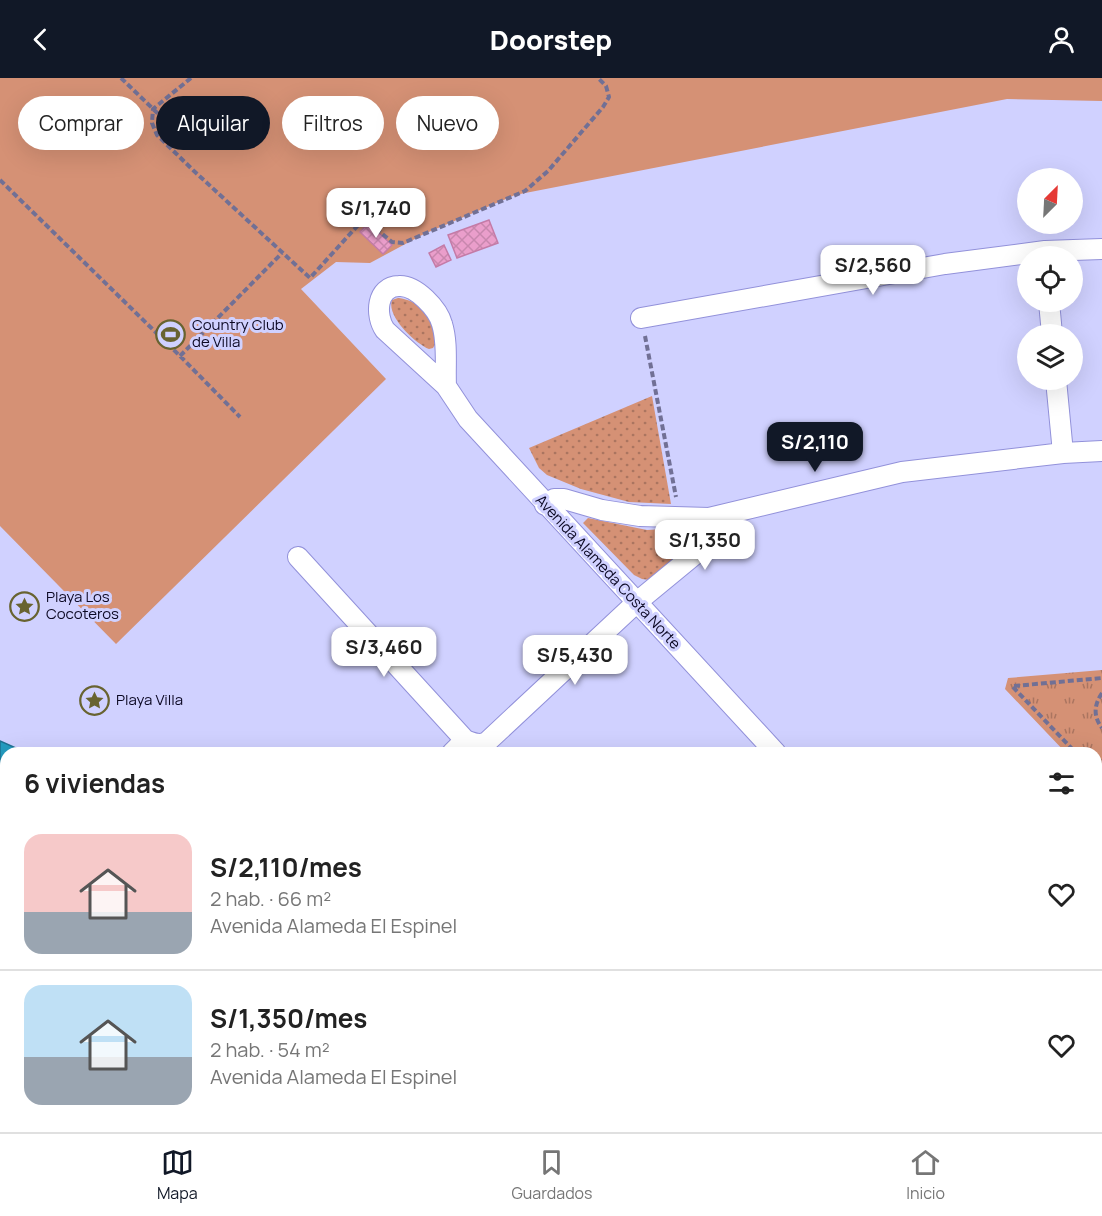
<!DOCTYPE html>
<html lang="es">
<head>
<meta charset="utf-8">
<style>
  :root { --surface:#fff; --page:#f2f2f2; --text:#222; --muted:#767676; --line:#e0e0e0; --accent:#111827 }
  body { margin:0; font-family:Manrope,sans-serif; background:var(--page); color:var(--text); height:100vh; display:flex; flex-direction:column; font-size:22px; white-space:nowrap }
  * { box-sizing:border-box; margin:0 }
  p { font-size:20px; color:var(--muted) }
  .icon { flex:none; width:33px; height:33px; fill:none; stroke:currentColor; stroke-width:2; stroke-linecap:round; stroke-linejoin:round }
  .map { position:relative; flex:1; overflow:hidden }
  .details { position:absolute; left:0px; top:669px; width:1102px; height:386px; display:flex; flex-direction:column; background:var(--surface); border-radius:18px 18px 0 0; box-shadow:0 6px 24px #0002 }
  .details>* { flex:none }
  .top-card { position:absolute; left:18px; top:18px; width:600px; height:54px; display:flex; gap:12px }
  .needle { width:39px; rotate:24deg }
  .controls { position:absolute; left:1017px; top:90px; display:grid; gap:12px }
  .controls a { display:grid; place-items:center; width:66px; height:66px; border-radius:50%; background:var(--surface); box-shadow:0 6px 24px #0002; font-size:30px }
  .price { position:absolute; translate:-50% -51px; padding:0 14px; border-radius:12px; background:#fff; color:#222; font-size:20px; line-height:39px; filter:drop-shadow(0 2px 3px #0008) }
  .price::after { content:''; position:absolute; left:50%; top:36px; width:18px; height:14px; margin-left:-9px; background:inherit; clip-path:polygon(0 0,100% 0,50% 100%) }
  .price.active { background:var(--accent); color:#fff }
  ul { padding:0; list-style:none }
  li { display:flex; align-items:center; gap:18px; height:150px; padding:0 24px }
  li+li { border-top:2px solid var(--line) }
  li span { display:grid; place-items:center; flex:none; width:168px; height:120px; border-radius:18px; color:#555 }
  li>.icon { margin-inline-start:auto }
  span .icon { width:72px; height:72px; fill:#fffc; stroke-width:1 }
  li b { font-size:26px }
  h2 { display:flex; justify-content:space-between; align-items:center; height:72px; padding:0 24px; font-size:26px }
  .chip { padding:0 21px; border-radius:27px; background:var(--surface); box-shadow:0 6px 24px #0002; font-size:21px; line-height:54px }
  .chip.active { background:var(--accent); color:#fff }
  header { display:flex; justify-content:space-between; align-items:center; height:78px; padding:0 24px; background:var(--accent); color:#fff; font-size:27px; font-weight:800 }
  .tab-bar { display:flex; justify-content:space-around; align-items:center; height:84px; border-top:2px solid var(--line); background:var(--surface); font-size:16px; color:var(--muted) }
  .tab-bar a { display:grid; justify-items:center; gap:3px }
  .tab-bar .active { color:var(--accent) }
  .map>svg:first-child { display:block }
  .grass { fill:url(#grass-dots) }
  .park { fill:url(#park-tufts) }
  .garden { fill:#d59175 }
  .water { fill:url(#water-ripples); stroke:#1d7091; stroke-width:1.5 }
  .building { fill:url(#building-cross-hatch); stroke:#c47ba7; stroke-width:1.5 }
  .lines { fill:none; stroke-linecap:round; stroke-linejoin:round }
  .minor-casing { stroke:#9291da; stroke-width:22 }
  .path { stroke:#717095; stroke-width:4; stroke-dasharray:6 3; stroke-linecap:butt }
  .minor { stroke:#fff; stroke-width:20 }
  .labels { text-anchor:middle; stroke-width:6; stroke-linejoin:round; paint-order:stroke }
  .poi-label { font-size:15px; fill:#0c0924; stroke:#d0d1ff; text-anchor:start }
  .street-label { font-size:15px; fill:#0c0924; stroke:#d0d1ff }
</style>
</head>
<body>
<header><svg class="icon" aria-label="back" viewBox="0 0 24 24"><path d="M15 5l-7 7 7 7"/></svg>Doorstep<svg class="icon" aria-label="person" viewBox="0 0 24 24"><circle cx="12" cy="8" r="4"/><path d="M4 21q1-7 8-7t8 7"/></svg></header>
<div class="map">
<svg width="1102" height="1054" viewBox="0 0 1102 1054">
  <defs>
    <pattern id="grass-dots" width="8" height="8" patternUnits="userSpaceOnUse" patternTransform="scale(1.5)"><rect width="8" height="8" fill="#d59175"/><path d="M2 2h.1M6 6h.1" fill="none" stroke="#ab7560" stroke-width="1.8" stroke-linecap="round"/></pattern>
    <pattern id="park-tufts" width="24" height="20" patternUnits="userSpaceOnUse" patternTransform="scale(1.5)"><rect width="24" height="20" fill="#d59175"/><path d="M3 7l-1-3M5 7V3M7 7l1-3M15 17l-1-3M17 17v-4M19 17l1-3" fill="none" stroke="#ab7560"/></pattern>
    <pattern id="water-ripples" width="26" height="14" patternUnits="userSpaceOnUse" patternTransform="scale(1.5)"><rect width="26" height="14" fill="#249cc0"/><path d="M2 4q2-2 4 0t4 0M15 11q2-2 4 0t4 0" fill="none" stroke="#1e7d9c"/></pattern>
    <pattern id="building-cross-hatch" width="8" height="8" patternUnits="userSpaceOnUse" patternTransform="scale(1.5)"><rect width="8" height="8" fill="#ea9ecb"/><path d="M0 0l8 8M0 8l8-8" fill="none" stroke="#c887ae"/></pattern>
  </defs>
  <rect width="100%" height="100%" fill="#d0d1ff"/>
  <path class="grass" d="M398 220C411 221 427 231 433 243 435 249 436 257 437 263L433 270 429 271C415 265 386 238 392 222Z
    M652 318 671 426 629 424 581 411 547 397 539 390 529 370Z
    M588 440 647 452 707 449 711 453 650 502 642 501 634 497 583 445Z"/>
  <path class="park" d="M1102 592V712L1097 707 1096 675H1066L1005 611 1008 600Z"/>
  <path class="garden" d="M0 0H1102V23L1007 21 515 117 424 156 370 185 336 184 301 211 386 301 116 566 0 448Z"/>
  <path class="water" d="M0 663 27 675H6V1048H347L353 1054H0Z"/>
  <path class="building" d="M489 142 498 165 457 180 448 157Z
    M368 145 392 167 383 176 360 154Z
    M444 167 451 182 436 189 429 175Z"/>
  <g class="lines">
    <defs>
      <path id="minor" d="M1049 224 1052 256
        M641 240 945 186 1045 173 1102 171
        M1056 302 1063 375
        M446 308C445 288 448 265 442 246 438 231 416 207 399 208 376 208 375 238 385 252L446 308 468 341 776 675
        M545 427 554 421H564L602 432 640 438 709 440 902 394 1063 375 1102 373
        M298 479 465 662C473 665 479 668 487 664
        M487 664 637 524 722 454 729 444 731 435
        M452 675 465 662
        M1096 1015 1102 1021
        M842 1048 847 1054"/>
    </defs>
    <use href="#minor" class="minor-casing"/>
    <path class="path" d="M121 0 177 54
      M191 0 153 31 152 45 157 57 194 93 310 200 360 145 368 144 392 164 403 165 525 113 548 93 603 29 609 19 606 8 598 0
      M0 102 180 278 240 339
      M645 258 676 419
      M180 278 282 175
      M1014 608 1102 600
      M1013 609 1076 675
      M1102 615C1094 627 1093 638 1102 650
      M1096 697 1102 703
      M962 1054 968 1048"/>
    <use href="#minor" class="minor"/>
  </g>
  <defs>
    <symbol id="stadium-ring" viewBox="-11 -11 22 22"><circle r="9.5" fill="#d0d1ff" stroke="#686330" stroke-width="1.5"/><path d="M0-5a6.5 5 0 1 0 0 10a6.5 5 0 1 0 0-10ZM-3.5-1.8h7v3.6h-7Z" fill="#686330"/></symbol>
    <symbol id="sight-ring" viewBox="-11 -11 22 22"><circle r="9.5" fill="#d0d1ff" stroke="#686330" stroke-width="1.5"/><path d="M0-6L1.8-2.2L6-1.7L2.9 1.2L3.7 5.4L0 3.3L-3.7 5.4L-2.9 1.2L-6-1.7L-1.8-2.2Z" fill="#686330"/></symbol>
  </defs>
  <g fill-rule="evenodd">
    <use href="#stadium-ring" x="154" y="240" width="33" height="33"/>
    <use href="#sight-ring" x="8" y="512" width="33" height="33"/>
    <use href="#sight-ring" x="78" y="606" width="33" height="33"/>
  </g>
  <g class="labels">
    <g class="poi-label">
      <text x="192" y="252">Country Club<tspan x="192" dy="17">de Villa</tspan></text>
      <text x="46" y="524">Playa Los<tspan x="46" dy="17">Cocoteros</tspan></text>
      <text x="116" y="627">Playa Villa</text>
    </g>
    <g class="street-label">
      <text transform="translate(608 494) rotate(47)" y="5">Avenida Alameda Costa Norte</text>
    </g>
  </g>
</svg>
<div class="controls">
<a><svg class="needle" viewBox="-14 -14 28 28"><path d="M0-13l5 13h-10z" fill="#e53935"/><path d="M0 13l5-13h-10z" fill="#767676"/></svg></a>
<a><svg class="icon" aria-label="locate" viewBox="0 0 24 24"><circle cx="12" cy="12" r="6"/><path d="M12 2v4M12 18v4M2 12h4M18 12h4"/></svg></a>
<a><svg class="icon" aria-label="layers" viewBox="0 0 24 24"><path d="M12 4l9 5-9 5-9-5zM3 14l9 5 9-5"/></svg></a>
</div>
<b class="price" style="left:376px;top:161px">S/1,740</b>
<b class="price" style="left:873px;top:218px">S/2,560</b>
<b class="price active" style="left:815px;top:395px">S/2,110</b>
<b class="price" style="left:705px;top:493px">S/1,350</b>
<b class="price" style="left:384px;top:600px">S/3,460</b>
<b class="price" style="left:575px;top:608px">S/5,430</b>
<div class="top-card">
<a class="chip">Comprar</a>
<a class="chip active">Alquilar</a>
<a class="chip">Filtros</a>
<a class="chip">Nuevo</a>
</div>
<section class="details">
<h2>6 viviendas<svg class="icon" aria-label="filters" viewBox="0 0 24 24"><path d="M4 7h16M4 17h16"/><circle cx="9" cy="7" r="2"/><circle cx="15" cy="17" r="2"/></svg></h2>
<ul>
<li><span style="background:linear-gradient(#f6c9c9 65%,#9aa5b1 0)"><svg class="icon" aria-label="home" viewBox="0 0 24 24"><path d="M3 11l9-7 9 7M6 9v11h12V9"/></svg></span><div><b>S/2,110/mes</b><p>2 hab. · 66 m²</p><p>Avenida Alameda El Espinel</p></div><svg class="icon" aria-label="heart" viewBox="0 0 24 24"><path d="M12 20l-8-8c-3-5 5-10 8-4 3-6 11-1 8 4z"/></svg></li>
<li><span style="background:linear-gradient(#bfe0f5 60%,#9aa5b1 0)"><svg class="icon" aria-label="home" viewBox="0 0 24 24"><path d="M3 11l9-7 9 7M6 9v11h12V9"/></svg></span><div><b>S/1,350/mes</b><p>2 hab. · 54 m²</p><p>Avenida Alameda El Espinel</p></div><svg class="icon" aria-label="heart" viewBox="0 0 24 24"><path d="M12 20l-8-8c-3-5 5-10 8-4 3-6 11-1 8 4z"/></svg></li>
</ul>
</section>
</div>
<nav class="tab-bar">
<a class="active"><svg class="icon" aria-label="map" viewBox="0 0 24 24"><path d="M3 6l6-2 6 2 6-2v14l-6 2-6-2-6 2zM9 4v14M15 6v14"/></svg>Mapa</a>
<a><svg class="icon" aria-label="saved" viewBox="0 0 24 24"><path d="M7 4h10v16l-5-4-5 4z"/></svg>Guardados</a>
<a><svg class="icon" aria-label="home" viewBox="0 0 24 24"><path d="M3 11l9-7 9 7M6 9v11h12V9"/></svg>Inicio</a>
</nav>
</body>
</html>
